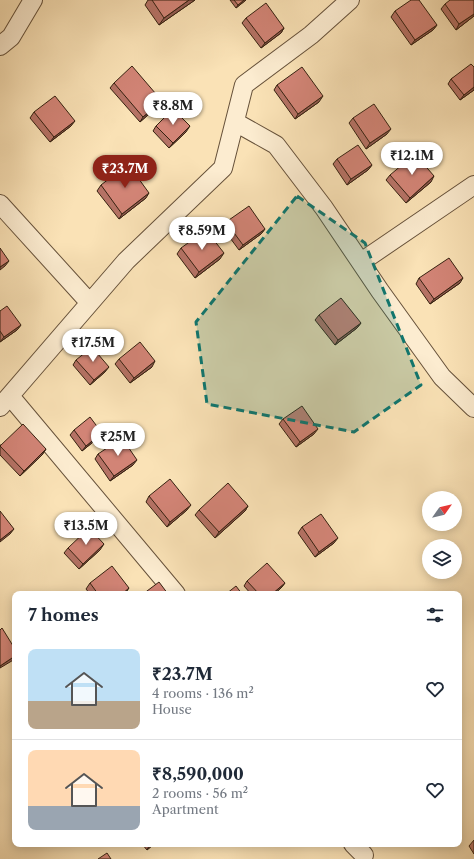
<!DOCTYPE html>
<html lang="en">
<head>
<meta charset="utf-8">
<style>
  :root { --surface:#fff; --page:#f2f2f3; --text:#1f2937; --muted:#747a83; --line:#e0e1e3; --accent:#8f2418 }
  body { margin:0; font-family:"Libre Caslon Text",serif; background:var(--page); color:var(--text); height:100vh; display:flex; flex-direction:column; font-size:15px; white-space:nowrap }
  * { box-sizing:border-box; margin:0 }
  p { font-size:13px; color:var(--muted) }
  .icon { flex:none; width:22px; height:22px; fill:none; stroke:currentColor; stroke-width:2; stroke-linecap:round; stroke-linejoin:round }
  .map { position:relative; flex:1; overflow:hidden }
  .side { position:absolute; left:12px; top:591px; width:450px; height:256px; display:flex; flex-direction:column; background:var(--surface); border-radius:8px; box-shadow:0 2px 10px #0003 }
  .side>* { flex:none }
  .needle { width:26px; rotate:56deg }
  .buttons { position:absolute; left:422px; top:491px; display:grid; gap:8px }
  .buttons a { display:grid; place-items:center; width:40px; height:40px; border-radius:50%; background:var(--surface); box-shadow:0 2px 10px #0003; font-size:20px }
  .price { position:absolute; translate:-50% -34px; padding:0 9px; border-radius:14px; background:#fff; color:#222; font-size:13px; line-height:26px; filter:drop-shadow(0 1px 2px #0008) }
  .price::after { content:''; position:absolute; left:50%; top:24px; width:12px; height:9px; margin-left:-6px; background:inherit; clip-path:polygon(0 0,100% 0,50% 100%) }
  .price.current { background:var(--accent); color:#fff }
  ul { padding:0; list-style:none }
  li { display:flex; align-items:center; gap:12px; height:100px; padding:0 16px }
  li+li { border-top:1px solid var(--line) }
  li span { display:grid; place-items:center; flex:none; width:112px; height:80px; border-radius:8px; color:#555 }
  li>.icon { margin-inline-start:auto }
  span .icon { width:48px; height:48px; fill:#fffc; stroke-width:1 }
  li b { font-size:17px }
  h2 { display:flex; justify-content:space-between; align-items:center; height:48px; padding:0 16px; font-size:17px }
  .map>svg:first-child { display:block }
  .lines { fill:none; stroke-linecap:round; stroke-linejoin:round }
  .minor-casing { stroke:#66513a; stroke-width:20 }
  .minor { stroke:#fcecd0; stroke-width:18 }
  .wall { fill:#b57265; stroke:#352110 }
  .shaded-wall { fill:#935c53; stroke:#352110 }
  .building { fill:#d28476; stroke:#352110 }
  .marked { fill:#0f766e; fill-opacity:0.2; stroke:#0f766e; stroke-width:3; stroke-dasharray:8 5; stroke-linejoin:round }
</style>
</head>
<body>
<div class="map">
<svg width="474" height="859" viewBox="0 0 474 859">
  <rect width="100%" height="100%" fill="#fae2b6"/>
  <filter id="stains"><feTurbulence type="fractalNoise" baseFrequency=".005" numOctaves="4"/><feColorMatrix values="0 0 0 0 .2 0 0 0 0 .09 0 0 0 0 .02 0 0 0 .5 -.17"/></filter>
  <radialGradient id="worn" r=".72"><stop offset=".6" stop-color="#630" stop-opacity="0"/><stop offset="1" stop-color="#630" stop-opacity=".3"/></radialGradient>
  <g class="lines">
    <defs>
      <path id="minor" d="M0 46 11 37 33 0
        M235 122 276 145 324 208 380 291 442 377 474 408
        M0 204 89 302
        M361 262 474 185
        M10 396 176 594
        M0 407 126 261 223 168 244 85 311 35 350 0
        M353 844 364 855"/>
    </defs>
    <use href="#minor" class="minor-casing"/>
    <use href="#minor" class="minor"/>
  </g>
  <path class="wall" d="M148 0H195L159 25 145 5Z
    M230 0H246L236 8Z
    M445 4 474 16 456 30 441 9Z
    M395 11 437 25 433 30 411 45 391 17Z
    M246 18 284 28 281 33 261 48 242 23Z
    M474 67V90L460 100 448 84 451 79Z
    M114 83 162 101 158 106 140 122 110 88Z
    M277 85 319 102 295 119 274 90Z
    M34 112 71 126 50 142 30 118Z
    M353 118 387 134 366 149 349 123Z
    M156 126 186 132 169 148 153 131Z
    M337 159 372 165 368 170 347 185 333 164Z
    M390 175 431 182 406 203 386 180Z
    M101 185 146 198 119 219 97 191Z
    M226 222 265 229 261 234 239 250 222 227Z
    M181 248 220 259 195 278 177 254Z
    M419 278 460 283 430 304 416 284Z
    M0 311 21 325 17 330 0 342Z
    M319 315 361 323 357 328 335 345 315 320Z
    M119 359 152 367 130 383 115 364Z
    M76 360 105 372 90 385 73 365Z
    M283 419 314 434 296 447 279 424Z
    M74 430 102 433 98 438 82 451 70 435Z
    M0 445 46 449 42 455 20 476 0 455Z
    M98 454 133 465 110 481 95 459Z
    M149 496 187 510 167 527 146 502Z
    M248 506 245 511 215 538 195 515 199 510Z
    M302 527 334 543 315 557 298 533Z
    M68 548 100 550 79 569 64 553Z
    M247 581 285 583 281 588 274 594H251L244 586Z
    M90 583 125 594H90L86 589Z
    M474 840V854L469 846Z
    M142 844H154L147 850Z"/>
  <path class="shaded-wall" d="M189 0H195L159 25 164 18Z
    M244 0H246L236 8 238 5Z
    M474 14V16L456 30 459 24Z
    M437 25 433 30 411 45 415 40Z
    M284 28 281 33 261 48 265 43Z
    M474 87V90L460 100 464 95Z
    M323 96 319 102 295 119 298 114Z
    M162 101 158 106 140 122 143 117Z
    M75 121 71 126 50 142 54 137Z
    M190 126 186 132 169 148 173 143Z
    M391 129 387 134 366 149 370 143Z
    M372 165 368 170 347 185 351 179Z
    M434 176 431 182 406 203 410 198Z
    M149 193 146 198 119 219 122 214Z
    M265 229 261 234 239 250 243 245Z
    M224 253 220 259 195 278 199 272Z
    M9 261 5 266 0 270V267Z
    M463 278 460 283 430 304 434 299Z
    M361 323 357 328 335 345 338 340Z
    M21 325 17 330 0 342 4 337Z
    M155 361 152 367 130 383 134 378Z
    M109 367 105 372 90 385 94 380Z
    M318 429 314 434 296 447 300 442Z
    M102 433 98 438 82 451 86 446Z
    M46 449 42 455 20 476 24 471Z
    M137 460 133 465 110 481 114 476Z
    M191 505 187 510 167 527 170 522Z
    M248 506 245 511 215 538 219 532Z
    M14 529 10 534 0 542V540Z
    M338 538 334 543 315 557 319 552Z
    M104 544 100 550 79 569 83 564Z
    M285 583 281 588 274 594H272Z
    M129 588 125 594H122Z
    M15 656V659L0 668V666Z
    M151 844H154L147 850 150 844Z"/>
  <path class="building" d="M152 0H189L164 18Z
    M234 0H244L238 5Z
    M411 0H419L437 25 415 40 395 11Z
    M450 0H474V14L459 24 445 4Z
    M266 3 284 28 265 43 246 18Z
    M471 64 474 67V87L464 95 451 79Z
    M132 66 162 101 143 117 114 83Z
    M302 67 323 96 298 114 277 85Z
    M55 96 75 121 54 137 34 112Z
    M374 104 391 129 370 143 353 118Z
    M173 109 190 126 173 143 156 126Z
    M358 145 372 165 351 179 337 159Z
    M415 154 434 176 410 198 390 175Z
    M128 164 149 193 122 214 101 185Z
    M249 206 265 229 243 245 226 222Z
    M206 230 224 253 199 272 181 248Z
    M0 248 9 261 0 267Z
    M449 258 463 278 434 299 419 278Z
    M341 298 361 323 338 340 319 315Z
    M7 306 21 325 4 337 0 331V311Z
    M140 342 155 361 134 378 119 359Z
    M92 347 109 367 94 380 76 360Z
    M302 406 318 429 300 442 283 419Z
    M90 417 102 433 86 446 74 430Z
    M23 424 46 449 24 471 0 446Z
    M122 438 137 460 114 476 98 454Z
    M170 479 191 505 170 522 149 496Z
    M228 483 248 506 219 532 199 510Z
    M0 511 14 529 0 540Z
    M321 514 338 538 319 552 302 527Z
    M89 528 104 544 83 564 68 548Z
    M267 563 285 583 272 594H259L247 581Z
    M112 566 129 588 122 594H98L90 583Z
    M159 582 168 594H143Z
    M236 586 242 594H226Z
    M2 628 15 649V656L0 666V630Z
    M107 853 111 859H98Z"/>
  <path class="marked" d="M297 196 365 243 421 385 354 432 207 404 196 322Z"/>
  <rect width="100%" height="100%" filter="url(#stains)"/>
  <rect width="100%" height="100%" fill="url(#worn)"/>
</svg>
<div class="buttons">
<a><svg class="needle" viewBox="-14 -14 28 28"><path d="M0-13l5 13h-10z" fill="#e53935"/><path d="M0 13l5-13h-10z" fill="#747a83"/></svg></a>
<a><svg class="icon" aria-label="layers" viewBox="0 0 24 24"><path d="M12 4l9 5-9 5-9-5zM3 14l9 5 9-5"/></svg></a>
</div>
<b class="price" style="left:173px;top:126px">₹8.8M</b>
<b class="price" style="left:412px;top:176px">₹12.1M</b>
<b class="price current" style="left:125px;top:189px">₹23.7M</b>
<b class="price" style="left:202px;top:251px">₹8.59M</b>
<b class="price" style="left:93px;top:363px">₹17.5M</b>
<b class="price" style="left:118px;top:457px">₹25M</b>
<b class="price" style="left:86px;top:546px">₹13.5M</b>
<section class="side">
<h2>7 homes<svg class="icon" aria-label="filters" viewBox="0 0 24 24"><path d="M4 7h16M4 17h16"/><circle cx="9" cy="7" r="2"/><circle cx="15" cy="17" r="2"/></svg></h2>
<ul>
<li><span style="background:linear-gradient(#bfe0f5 65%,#b9a48a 0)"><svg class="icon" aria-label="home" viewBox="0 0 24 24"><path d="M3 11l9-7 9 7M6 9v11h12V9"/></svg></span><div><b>₹23.7M</b><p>4 rooms · 136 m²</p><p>House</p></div><svg class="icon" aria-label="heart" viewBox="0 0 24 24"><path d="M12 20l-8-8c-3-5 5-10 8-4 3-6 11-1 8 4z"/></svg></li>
<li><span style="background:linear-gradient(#ffd9b3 70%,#9aa5b1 0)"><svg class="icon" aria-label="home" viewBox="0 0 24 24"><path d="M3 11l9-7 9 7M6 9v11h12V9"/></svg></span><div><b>₹8,590,000</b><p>2 rooms · 56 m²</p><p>Apartment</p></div><svg class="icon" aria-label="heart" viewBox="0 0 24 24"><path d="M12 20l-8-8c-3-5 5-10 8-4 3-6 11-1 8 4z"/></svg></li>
</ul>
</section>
</div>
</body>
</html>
